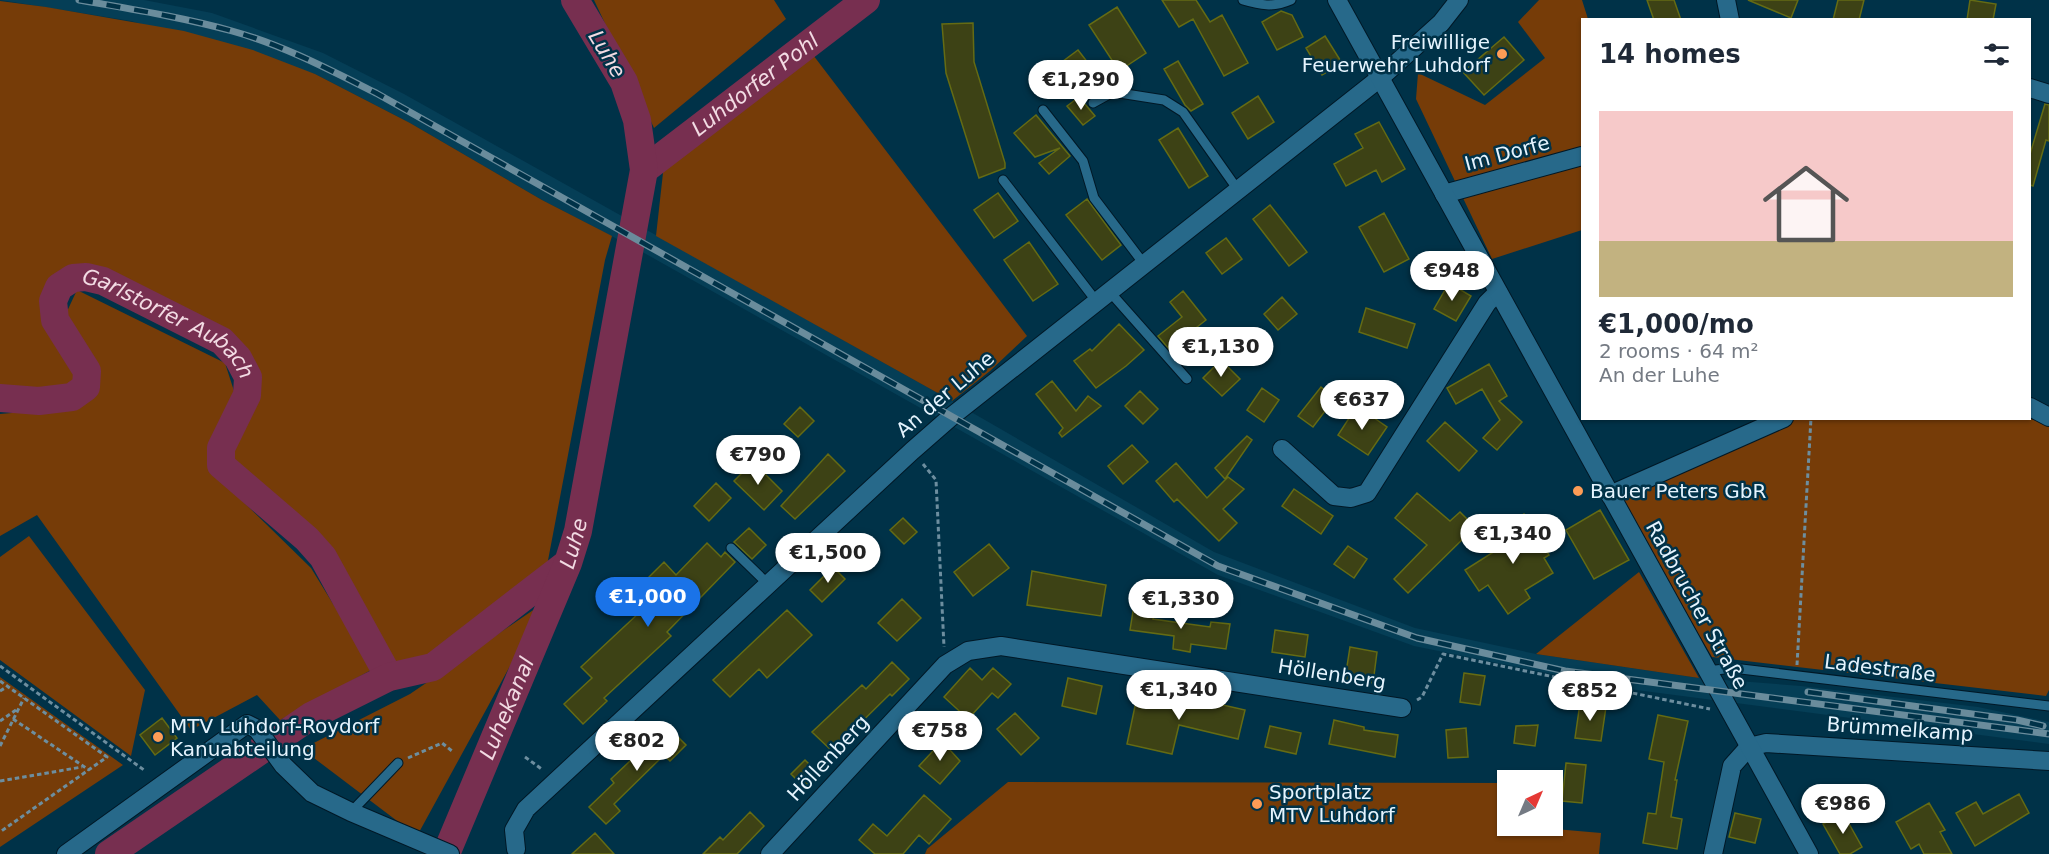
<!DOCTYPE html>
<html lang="en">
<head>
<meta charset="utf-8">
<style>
  :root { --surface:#fff; --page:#f6f6f7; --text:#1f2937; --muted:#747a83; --line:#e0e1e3; --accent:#1a73e8 }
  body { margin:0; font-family:"DejaVu Sans",sans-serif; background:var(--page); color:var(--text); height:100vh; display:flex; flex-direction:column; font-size:22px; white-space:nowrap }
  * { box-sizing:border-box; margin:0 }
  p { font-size:20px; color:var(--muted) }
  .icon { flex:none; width:33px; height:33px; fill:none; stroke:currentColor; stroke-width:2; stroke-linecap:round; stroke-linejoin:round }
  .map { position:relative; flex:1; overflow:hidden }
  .details { position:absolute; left:1581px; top:18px; width:450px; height:402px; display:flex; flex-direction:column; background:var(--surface); border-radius:0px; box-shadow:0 2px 4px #0004 }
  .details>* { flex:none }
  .needle { width:39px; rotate:44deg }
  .tools { position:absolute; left:1497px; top:770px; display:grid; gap:12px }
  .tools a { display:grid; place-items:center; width:66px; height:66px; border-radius:0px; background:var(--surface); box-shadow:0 2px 4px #0004; font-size:30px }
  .price { position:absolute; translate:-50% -51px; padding:0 14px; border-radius:21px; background:#fff; color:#222; font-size:20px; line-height:39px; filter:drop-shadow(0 2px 3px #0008) }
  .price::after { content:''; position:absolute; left:50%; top:36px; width:18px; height:14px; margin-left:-9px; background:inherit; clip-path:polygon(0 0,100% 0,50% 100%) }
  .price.selected { background:var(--accent); color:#fff }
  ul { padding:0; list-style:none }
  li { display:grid; align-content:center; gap:12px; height:318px; padding:0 18px }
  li+li { border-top:2px solid var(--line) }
  li span { display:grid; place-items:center; height:186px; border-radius:0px; color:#555 }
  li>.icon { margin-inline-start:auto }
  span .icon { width:108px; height:108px; fill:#fffc; stroke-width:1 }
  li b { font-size:26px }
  h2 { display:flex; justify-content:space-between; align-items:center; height:72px; padding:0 18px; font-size:26px }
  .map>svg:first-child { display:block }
  .built { fill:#053e56 }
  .green { fill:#763c08 }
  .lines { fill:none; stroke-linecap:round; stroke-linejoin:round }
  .river { stroke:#772f50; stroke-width:28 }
  .building { fill:#3d4215; stroke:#646b14; stroke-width:1.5 }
  .service-casing { stroke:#001826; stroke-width:11 }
  .minor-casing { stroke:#001826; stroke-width:20 }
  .tertiary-casing { stroke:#001826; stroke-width:20 }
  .path { stroke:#6d8e9f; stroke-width:3; stroke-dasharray:4.5 3; stroke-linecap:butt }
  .service { stroke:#27698a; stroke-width:9 }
  .minor { stroke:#27698a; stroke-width:18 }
  .tertiary { stroke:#27698a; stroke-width:18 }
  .rail-casing { stroke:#6a8c9c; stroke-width:7 }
  .rail { stroke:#003248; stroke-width:4.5; stroke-dasharray:14; stroke-linecap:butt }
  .poi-dot { fill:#fd9c56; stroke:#003248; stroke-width:2 }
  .labels { text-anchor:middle; stroke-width:5; stroke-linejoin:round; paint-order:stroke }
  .poi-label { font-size:20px; fill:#e5f4fe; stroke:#003248; text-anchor:start }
  .street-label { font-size:20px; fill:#e5f4fe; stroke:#003248 }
  .water-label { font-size:21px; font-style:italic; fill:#f2dbe3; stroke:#003248 }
</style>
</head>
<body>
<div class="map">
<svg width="2049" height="854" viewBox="0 0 2049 854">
  <rect width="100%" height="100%" fill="#003248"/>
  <path class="built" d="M0 0H144L212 13 323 53 404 94 952 401 1214 552 1415 628 1536 654 1699 678 1801 686 1978 707 2049 722V744L1621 688 1414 646 1218 575 646 254 542 200 410 123 315 74 131 21Z"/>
  <path class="green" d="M594 0H774L786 19 654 128Z
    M1539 0H1582L1588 19 1582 20V230L1492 259 1416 99 1418 73 1485 105 1545 58 1518 22Z
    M0 1 46 7 184 31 253 50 315 74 410 123 542 200 612 236 605 260 546 571 479 615 437 653 412 666 389 664 319 535 233 471 227 450 255 389 251 363 230 339 80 266 60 270 40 305 82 373 69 391H0Z
    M807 47 1027 336 990 371 952 401 656 236 664 164Z
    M77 290 225 363 234 391 210 443V463L225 484 311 568 373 669 280 720 257 695 191 730 37 515 0 536V414L81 407 99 382 63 320Z
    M2029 418 2049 426V690L2046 696 1712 657 1618 496 1795 419Z
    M29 536 145 690 131 756 0 660V557Z
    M1639 572 1699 678 1536 654Z
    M545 602 417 836 302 749 410 694Z
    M0 677 123 765 0 847Z
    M1008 782 1507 783 1508 825H1552L1554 783 1555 829 1601 833 1599 854H925L927 849Z"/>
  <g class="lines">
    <g class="river">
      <path id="s1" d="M644 170 866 0"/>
      <path id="s2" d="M0 398 39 401 72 397 86 387 87 371 55 320 53 301 59 287 73 278 86 277 103 281 222 341 238 358 248 377 247 395 221 448V465L307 539 323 557 389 677"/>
      <path d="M109 854 311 716 389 677 433 667 565 565"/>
      <path id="s3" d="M446 854 568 563 578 531 644 170 637 120 624 82 575 0"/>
    </g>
  </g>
  <path class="building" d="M1162 0H1196L1210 22 1222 15 1248 63 1224 76 1193 19 1179 27Z
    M1647 0H1674L1681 20H1654Z
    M1748 0H1798L1791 18Z
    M1838 0H1864L1859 20H1833Z
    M1970 0 1996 4 1993 20H1967Z
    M1117 7 1146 53 1119 71 1089 25Z
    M1281 11 1292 15 1303 37 1277 50 1262 22Z
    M973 23 974 62 1005 163V168L979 178 946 73 942 24Z
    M1325 36 1342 63 1322 75 1306 48Z
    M1504 37 1524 60 1484 95 1463 72Z
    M1078 50 1099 77 1080 92 1058 65Z
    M1178 61 1203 104 1191 111 1185 105 1164 69Z
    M1258 96 1274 122 1248 139 1232 113Z
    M1079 97 1095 116 1083 125 1067 106Z
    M2045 104 2049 105V141L2046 140 2033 186 2030 185V154Z
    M1036 115 1070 156 1049 174 1039 163 1060 148 1035 157 1014 133Z
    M1379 122 1405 169 1382 182 1376 170 1346 186 1334 164 1363 148 1355 134Z
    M1178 128 1208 176 1189 188 1159 140Z
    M998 193 1018 221 994 238 974 210Z
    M1087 199 1121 245 1102 260 1066 215Z
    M1270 205 1307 252 1289 266 1253 219Z
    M1384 213 1409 259 1384 272 1359 227Z
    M1226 238 1242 259 1222 274 1206 253Z
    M1029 242 1058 284 1033 301 1004 260Z
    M1449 283 1471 296 1456 321 1434 309Z
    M1183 291 1206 320 1169 349 1158 336 1182 317 1170 302Z
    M1282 297 1297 314 1278 330 1264 314Z
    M1366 308 1415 324 1407 348 1359 332Z
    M1119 324 1144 350 1126 366 1096 388 1074 361 1090 349 1092 351Z
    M1221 360 1240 379 1222 396 1203 378Z
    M1489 364 1507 396 1499 401 1522 422 1497 450 1483 438 1500 420 1482 389 1456 404 1447 388Z
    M1052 381 1076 411 1088 396 1101 406 1062 437 1059 433 1063 428 1036 394Z
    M1321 387 1335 398 1313 427 1298 416Z
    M1262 388 1279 400 1264 422 1247 410Z
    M1140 391 1158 409 1143 424 1125 406Z
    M1357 406 1387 427 1368 455 1338 435Z
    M800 407 814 421 798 437 784 424Z
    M1445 422 1477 451 1459 471 1427 441Z
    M1247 436 1252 440 1225 479 1215 468Z
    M1132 445 1148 462 1123 484 1108 466Z
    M828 454 845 471 795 519 781 506Z
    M753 462 782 491 764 510 734 481Z
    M1176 463 1207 498 1228 477 1244 489 1223 509 1237 523 1219 541 1177 499 1174 502 1156 481Z
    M716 483 731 498 709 521 694 506Z
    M1294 489 1333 516 1321 534 1282 506Z
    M1417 493 1450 521 1460 512 1475 527 1408 593 1394 579 1427 545 1395 518Z
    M1600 510 1629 560 1594 579 1566 530Z
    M1524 514 1549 555 1544 558 1553 573 1525 590 1530 598 1508 614 1488 585 1479 591 1465 570 1503 546 1495 531Z
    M903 518 917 532 904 544 890 530Z
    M749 528 766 545 752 559 734 542Z
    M707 543 721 557 725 552 735 562 667 632 671 636 604 698 607 701 583 724 564 704 592 678 581 667 655 598 642 584 664 562 676 575Z
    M989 544 1009 568 973 596 954 572Z
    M1348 546 1367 559 1354 578 1334 564Z
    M833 567 845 579 822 602 810 590Z
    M1032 571 1106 585 1101 616 1027 605Z
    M902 599 921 618 897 641 878 623Z
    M1134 605 1155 608 1153 619 1210 627 1211 622 1230 624 1226 649 1191 644 1190 652 1173 649 1174 636 1130 630Z
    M787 610 812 635 767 678 759 669 730 697 713 680Z
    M1275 630 1308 635 1305 657 1272 652Z
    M1350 647 1377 652 1373 683 1345 679Z
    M892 662 909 679 892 696 890 694 832 751 812 732 862 685 866 689Z
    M970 668 982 680 993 668 1011 684 998 698 992 693 968 719 944 697Z
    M1464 673 1485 676 1480 705 1460 702Z
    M1068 678 1102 686 1096 714 1062 706Z
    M1138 692 1200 706 1201 700 1245 710 1238 739 1179 725 1172 754 1127 744Z
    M1580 703 1606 707 1601 741 1575 738Z
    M1015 713 1039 738 1021 755 997 729Z
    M1658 715 1688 721 1675 780H1677L1671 817 1682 819 1677 849 1643 843 1648 813 1656 814 1664 762 1649 759Z
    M162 718 177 738 155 755 140 735Z
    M1334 720 1364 727V730L1398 735 1395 757 1329 744Z
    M1538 725 1535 746 1514 743 1516 726Z
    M667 726 686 745 670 761 664 755 614 804 620 811 606 824 589 807 614 783 611 779Z
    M1270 726 1301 733 1296 754 1265 747Z
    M1466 728 1468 757 1448 758 1446 730Z
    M944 739 953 747 950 750 960 761 940 784 919 766Z
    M805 760 818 773 804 787 791 774Z
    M1566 763 1586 765 1582 803 1562 801Z
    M2019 794 2029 813 1975 846 1956 813 1976 802 1983 814Z
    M924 795 951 819 929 844 919 835 903 854H875L859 840 873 824 887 836Z
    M1929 803 1945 830 1940 832 1952 854H1924L1919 844 1911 849 1896 822Z
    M750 812 764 826 737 854H703L720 837 723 840Z
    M1735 813 1761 819 1755 843 1729 837Z
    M1843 813 1862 847 1850 854H1840L1823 824Z
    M595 833 614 854H572Z"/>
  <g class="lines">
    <defs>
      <path id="service" d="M1243 0C1260 5 1273 8 1291 0
        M1093 103 1113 92 1164 100 1183 112 1238 190
        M1043 110 1083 161 1094 198 1144 264
        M1003 180 1097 302
        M1109 291 1187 379
        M731 548 768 584
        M1707 671 1733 668 2049 706
        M351 812 398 763"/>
      <path id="minor" d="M1726 0 1730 20
        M2030 88 2049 94
        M1444 194 1582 156
        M2030 407 2049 417
        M1282 449 1334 496 1351 498 1367 493 1487 303 1498 292
        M1610 495 1784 418
        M516 849 514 830 526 809 912 451 952 416 1380 78 1441 23 1459 0
        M66 854 247 724 257 729 283 765 312 793 351 812 450 854
        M770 854 945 665 968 651 1001 646 1402 708
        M1713 854 1732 766 1749 747 1766 743 2049 761"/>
      <path id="tertiary" d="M1337 0 1809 854"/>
    </defs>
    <use href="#service" class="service-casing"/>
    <use href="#minor" class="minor-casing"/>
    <use href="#tertiary" class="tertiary-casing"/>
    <path class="path" d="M923 464 936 480 944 647
      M1797 665 1811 418
      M0 666 144 770
      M0 681 107 757 0 832
      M0 691 8 686
      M1417 700 1422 697 1443 654 1710 709
      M13 719 89 770
      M0 721 16 710
      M0 746 24 698
      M525 757 543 770
      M408 758 442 743 452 751
      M0 781 82 767"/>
    <use href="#service" class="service"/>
    <use href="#minor" class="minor"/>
    <use href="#tertiary" class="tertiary"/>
    <defs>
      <path id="rail" d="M79 0C130 9 182 17 232 31 283 45 330 70 376 93L1218 566 1417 638 1565 671 2049 734
        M1808 692 2017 720 2043 726"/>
    </defs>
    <use href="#rail" class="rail-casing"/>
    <use href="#rail" class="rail"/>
  </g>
  <g class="poi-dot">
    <circle cx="1502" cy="54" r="6"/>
    <circle cx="1578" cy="491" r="6"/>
    <circle cx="158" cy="737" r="6"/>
    <circle cx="1257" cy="804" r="6"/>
  </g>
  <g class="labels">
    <g class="poi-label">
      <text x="1490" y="49" text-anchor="end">Freiwillige<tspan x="1490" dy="23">Feuerwehr Luhdorf</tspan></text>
      <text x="1590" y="498">Bauer Peters GbR</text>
      <text x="170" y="733">MTV Luhdorf-Roydorf<tspan x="170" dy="23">Kanuabteilung</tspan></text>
      <text x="1269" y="799">Sportplatz<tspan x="1269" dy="23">MTV Luhdorf</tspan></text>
    </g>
    <g class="street-label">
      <text transform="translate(1507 153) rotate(-15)" y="7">Im Dorfe</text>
      <text transform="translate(945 394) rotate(-40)" y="7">An der Luhe</text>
      <text transform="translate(1697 605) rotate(61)" y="7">Radbrucher Straße</text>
      <text transform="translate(1880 668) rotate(7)" y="7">Ladestraße</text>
      <text transform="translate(1332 674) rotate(9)" y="7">Höllenberg</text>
      <text transform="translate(1900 729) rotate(4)" y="7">Brümmelkamp</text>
      <text transform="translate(828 758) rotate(-47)" y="7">Höllenberg</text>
    </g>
    <g class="water-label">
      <text transform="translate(607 54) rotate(59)" y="7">Luhe</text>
      <text dy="7" stroke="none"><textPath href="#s1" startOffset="140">Luhdorfer Pohl</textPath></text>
      <text dy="7" stroke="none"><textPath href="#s2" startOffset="326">Garlstorfer Aubach</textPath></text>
      <text dy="7" stroke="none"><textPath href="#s3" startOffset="336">Luhe</textPath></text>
      <text dy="7" stroke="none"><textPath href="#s3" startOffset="158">Luhekanal</textPath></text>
    </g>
  </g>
</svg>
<div class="tools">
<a><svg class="needle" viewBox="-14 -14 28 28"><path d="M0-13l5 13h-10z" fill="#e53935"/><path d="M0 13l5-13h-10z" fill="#747a83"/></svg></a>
</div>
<b class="price" style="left:1081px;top:111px">€1,290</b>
<b class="price" style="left:1452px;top:302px">€948</b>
<b class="price" style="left:1221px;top:378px">€1,130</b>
<b class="price" style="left:1362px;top:431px">€637</b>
<b class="price" style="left:758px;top:486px">€790</b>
<b class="price" style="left:1513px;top:565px">€1,340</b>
<b class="price" style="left:828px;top:584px">€1,500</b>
<b class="price selected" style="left:648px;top:628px">€1,000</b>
<b class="price" style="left:1181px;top:630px">€1,330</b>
<b class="price" style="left:1179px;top:721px">€1,340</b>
<b class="price" style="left:1590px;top:722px">€852</b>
<b class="price" style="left:940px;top:762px">€758</b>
<b class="price" style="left:637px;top:772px">€802</b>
<b class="price" style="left:1843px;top:835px">€986</b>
<section class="details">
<h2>14 homes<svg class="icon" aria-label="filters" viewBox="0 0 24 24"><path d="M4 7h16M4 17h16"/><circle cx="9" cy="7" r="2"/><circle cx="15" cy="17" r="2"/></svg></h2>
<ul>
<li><span style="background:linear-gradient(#f6c9c9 70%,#c2b280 0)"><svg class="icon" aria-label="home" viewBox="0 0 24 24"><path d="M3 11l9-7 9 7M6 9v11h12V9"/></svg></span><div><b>€1,000/mo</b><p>2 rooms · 64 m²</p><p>An der Luhe</p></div></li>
</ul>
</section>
</div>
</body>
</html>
